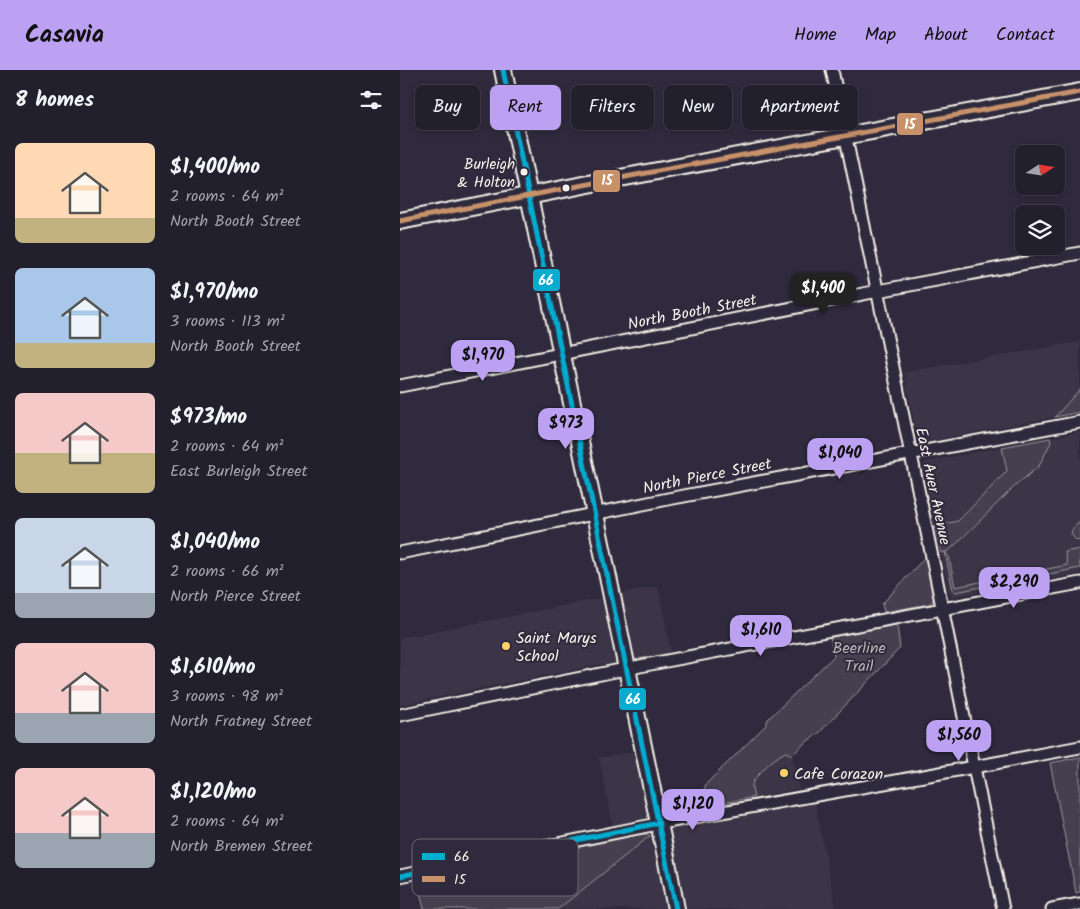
<!DOCTYPE html>
<html lang="en">
<head>
<meta charset="utf-8">
<style>
  :root { --surface:#23202e; --page:#2b2836; --text:#f1f3f6; --muted:#a3a3aa; --line:#403e4a; --accent:#bca0f2 }
  body { margin:0; font-family:Kalam,sans-serif; background:var(--page); color:var(--text); height:100vh; display:flex; flex-direction:column; font-size:19px; white-space:nowrap }
  * { box-sizing:border-box; margin:0 }
  p { font-size:16px; color:var(--muted) }
  .icon { flex:none; width:28px; height:28px; fill:none; stroke:currentColor; stroke-width:2; stroke-linecap:round; stroke-linejoin:round }
  .map { position:relative; flex:1; overflow:hidden }
  .drawer { display:flex; flex-direction:column; background:var(--surface); width:400px }
  .drawer>* { flex:none }
  .top-card { position:absolute; left:15px; top:15px; width:475px; height:45px; display:flex; gap:10px }
  .needle { width:32px; rotate:78deg }
  .controls { position:absolute; left:615px; top:75px; display:grid; gap:10px }
  .controls a { display:grid; place-items:center; width:50px; height:50px; border-radius:8px; background:var(--surface); box-shadow:0 2px 8px #0003,0 0 0 1px var(--line); font-size:25px }
  .price { position:absolute; translate:-50% -42px; padding:0 11px; border-radius:10px; background:var(--accent); color:#111; font-size:16px; line-height:32px; filter:drop-shadow(0 1px 2px #0008) }
  .price::after { content:''; position:absolute; left:50%; top:30px; width:15px; height:11px; margin-left:-8px; background:inherit; clip-path:polygon(0 0,100% 0,50% 100%) }
  .price.active { background:#222; color:#fff }
  ul { padding:0; list-style:none }
  li { display:flex; align-items:center; gap:15px; height:125px; padding:0 15px }
  li span { display:grid; place-items:center; flex:none; width:140px; height:100px; border-radius:8px; color:#555 }
  li>.icon { margin-inline-start:auto }
  span .icon { width:60px; height:60px; fill:#fffc; stroke-width:1 }
  li b { font-size:21px }
  h2 { display:flex; justify-content:space-between; align-items:center; height:60px; padding:0 15px; font-size:21px }
  .tag { padding:0 18px; border-radius:8px; background:var(--surface); box-shadow:0 2px 8px #0003,0 0 0 1px var(--line); font-size:18px; line-height:45px }
  .tag.active { background:var(--accent); color:#111 }
  header { display:flex; align-items:center; gap:30px; box-sizing:border-box; height:70px; padding:0 25px; background:var(--accent); color:#111 }
  header strong { font-size:24px }
  nav { display:flex; gap:28px; margin-inline-start:auto; font-size:18px }
  main { display:flex; flex:1; min-height:0 }
  .map>svg:first-child { display:block }
  .built { fill:#3b3647 }
  .green { fill:#454050; stroke:#9c989c }
  .lines { fill:none; stroke-linecap:round; stroke-linejoin:round }
  .street-casing { stroke:#f4f1e8; stroke-width:15 }
  .secondary-casing { stroke:#f4f1e8; stroke-width:20 }
  .street { stroke:#2f2a3d; stroke-width:11 }
  .secondary { stroke:#2f2a3d; stroke-width:16 }
  .bus-1-casing { stroke:#2f2a3d; stroke-width:9 }
  .bus-2-casing { stroke:#2f2a3d; stroke-width:9 }
  .bus-1 { stroke:#06acd0; stroke-width:5 }
  .bus-2 { stroke:#c7916a; stroke-width:5 }
  .bus-dot { fill:#f4f1e8; stroke:#2f2a3d; stroke-width:2 }
  .poi-dot { fill:#ffd166; stroke:#2f2a3d; stroke-width:2 }
  .labels { text-anchor:middle; stroke-width:4; stroke-linejoin:round; paint-order:stroke }
  .bus-label { font-size:15px; fill:#f4f1e8; stroke:#2f2a3d; text-anchor:end }
  .street-label { font-size:16px; fill:#f4f1e8; stroke:#2f2a3d }
  .poi-label { font-size:16px; fill:#f4f1e8; stroke:#2f2a3d; text-anchor:start }
  .park-label { font-size:16px; fill:#b7b3b3; stroke:#2f2a3d }
  .key { fill:#2f2a3d; stroke:#6a6670; stroke-width:1 }
  .key-label { font-size:14px; fill:#f4f1e8 }
  .line-badge { stroke:#2f2a3d; stroke-width:2 }
  .badge-label { font-size:14px; text-anchor:middle; font-weight:bold; fill:#fff }
</style>
</head>
<body>
<header>
<strong>Casavia</strong>
<nav><a>Home</a><a>Map</a><a>About</a><a>Contact</a></nav>
</header>
<main>
<section class="drawer">
<h2>8 homes<svg class="icon" aria-label="filters" viewBox="0 0 24 24"><path d="M4 7h16M4 17h16"/><circle cx="9" cy="7" r="2"/><circle cx="15" cy="17" r="2"/></svg></h2>
<ul>
<li><span style="background:linear-gradient(#ffd9b3 75%,#c2b280 0)"><svg class="icon" aria-label="home" viewBox="0 0 24 24"><path d="M3 11l9-7 9 7M6 9v11h12V9"/></svg></span><div><b>$1,400/mo</b><p>2 rooms · 64 m²</p><p>North Booth Street</p></div></li>
<li><span style="background:linear-gradient(#a9c7e8 75%,#c2b280 0)"><svg class="icon" aria-label="home" viewBox="0 0 24 24"><path d="M3 11l9-7 9 7M6 9v11h12V9"/></svg></span><div><b>$1,970/mo</b><p>3 rooms · 113 m²</p><p>North Booth Street</p></div></li>
<li><span style="background:linear-gradient(#f6c9c9 60%,#c2b280 0)"><svg class="icon" aria-label="home" viewBox="0 0 24 24"><path d="M3 11l9-7 9 7M6 9v11h12V9"/></svg></span><div><b>$973/mo</b><p>2 rooms · 64 m²</p><p>East Burleigh Street</p></div></li>
<li><span style="background:linear-gradient(#c9d6e8 75%,#9aa5b1 0)"><svg class="icon" aria-label="home" viewBox="0 0 24 24"><path d="M3 11l9-7 9 7M6 9v11h12V9"/></svg></span><div><b>$1,040/mo</b><p>2 rooms · 66 m²</p><p>North Pierce Street</p></div></li>
<li><span style="background:linear-gradient(#f6c9c9 70%,#9aa5b1 0)"><svg class="icon" aria-label="home" viewBox="0 0 24 24"><path d="M3 11l9-7 9 7M6 9v11h12V9"/></svg></span><div><b>$1,610/mo</b><p>3 rooms · 98 m²</p><p>North Fratney Street</p></div></li>
<li><span style="background:linear-gradient(#f6c9c9 65%,#9aa5b1 0)"><svg class="icon" aria-label="home" viewBox="0 0 24 24"><path d="M3 11l9-7 9 7M6 9v11h12V9"/></svg></span><div><b>$1,120/mo</b><p>2 rooms · 64 m²</p><p>North Bremen Street</p></div></li>
</ul>
</section>
<div class="map">
<svg width="680" height="839" viewBox="0 0 680 839">
  <rect width="100%" height="100%" fill="#2f2a3d"/>
  <filter id="ink" filterUnits="userSpaceOnUse"><feTurbulence type="fractalNoise" baseFrequency=".02" numOctaves="2"/><feDisplacementMap in="SourceGraphic" scale="10" xChannelSelector="R" yChannelSelector="G"/><feConvolveMatrix kernelMatrix="1 2 1 2 8 2 1 2 1" color-interpolation-filters="sRGB"/></filter>
  <g filter="url(#ink)">
    <path class="built" d="M680 272V319L655 347 524 372 521 371 517 367 504 302Z
      M680 362V504L552 527 549 522 541 483 549 481 614 417 639 396 651 372 650 368Z
      M602 377 607 400 558 451 535 456 523 398 524 394 529 391Z
      M258 516 271 582 236 589 233 588 231 583 234 581 222 523Z
      M203 528 214 584 217 585 218 589 214 594 206 596 201 594 0 635V568Z
      M235 681 247 741 246 746 243 749 213 756 199 688Z
      M386 682 392 685 399 719 354 727 352 715 360 702 380 684Z
      M415 733 436 839H286L270 766V763L273 760 278 757Z
      M250 766 252 770 266 839H158Z"/>
    <path class="green" d="M680 319V342L655 347Z
      M650 368 651 372 639 396 614 417 549 481 545 482 549 487 555 517 610 506 611 511 556 522 553 520 545 482 541 483 535 456 558 451 607 401 602 377Z
      M680 452V471L676 470 671 464 673 458Z
      M680 479V498L618 510V505L667 495 665 482Z
      M526 486 535 526 532 532 529 534 484 542 482 534Z
      M497 555 500 578 420 662 405 673 392 685 386 682C377 685 354 706 352 715 352 719 353 724 354 727L303 737 301 729 306 714 366 655 368 649 434 586 430 567Z
      M680 687V822L676 823 650 693Z
      M243 764H247L250 766 158 839H24L17 810Z"/>
    <g class="lines">
      <defs>
        <path id="street" d="M432 0 531 482 574 697 603 839
          M0 316 478 221 680 183
          M0 483 268 429 680 352
          M0 645 240 596 680 513
          M0 806 272 751 574 697 680 677
          M652 839 680 834"/>
        <path id="secondary" d="M103 0 266 787 276 839
          M0 151 204 111 680 22"/>
      </defs>
      <use href="#street" class="street-casing"/>
      <use href="#secondary" class="secondary-casing"/>
      <use href="#street" class="street"/>
      <use href="#secondary" class="secondary"/>
      <defs>
        <path id="bus-1" d="M103 0 276 839
          M0 806 259 753"/>
        <path id="bus-2" d="M0 151 204 111 680 22"/>
      </defs>
      <use href="#bus-1" class="bus-1-casing"/>
      <use href="#bus-2" class="bus-2-casing"/>
      <use href="#bus-1" class="bus-1"/>
      <use href="#bus-2" class="bus-2"/>
    </g>
  </g>
  <g class="bus-dot">
    <circle cx="124" cy="102" r="4.5"/>
    <circle cx="166" cy="118" r="4.5"/>
  </g>
  <g class="poi-dot">
    <circle cx="106" cy="576" r="5"/>
    <circle cx="384" cy="703" r="5"/>
  </g>
  <g class="labels">
    <g class="bus-label">
      <text x="115" y="99">Burleigh<tspan x="115" dy="18">&amp; Holton</tspan></text>
    </g>
    <g class="street-label">
      <text transform="translate(292 241) rotate(-11)" y="6">North Booth Street</text>
      <text transform="translate(307 405) rotate(-11)" y="6">North Pierce Street</text>
      <text transform="translate(534 416) rotate(78)" y="6">East Auer Avenue</text>
    </g>
    <g class="poi-label">
      <text x="116" y="573">Saint Marys<tspan x="116" dy="18">School</tspan></text>
      <text x="394" y="709">Cafe Corazon</text>
    </g>
    <g class="park-label">
      <text x="459" y="583">Beerline<tspan x="459" dy="18">Trail</tspan></text>
    </g>
  </g>
  <rect x="12" y="769" width="166" height="57" rx="8" class="key"/>
  <rect x="22" y="783" width="23" height="7" fill="#06acd0"/>
  <rect x="22" y="806" width="23" height="6" fill="#c7916a"/>
  <g class="key-label">
    <text x="54" y="791">66</text>
    <text x="54" y="814">15</text>
  </g>
  <g class="line-badge">
    <rect x="496" y="42" width="28" height="24" rx="5" fill="#c7916a"/>
    <rect x="192" y="99" width="29" height="24" rx="5" fill="#c7916a"/>
    <rect x="132" y="198" width="29" height="24" rx="5" fill="#06acd0"/>
    <rect x="218" y="617" width="29" height="24" rx="5" fill="#06acd0"/>
  </g>
  <g class="badge-label">
    <text x="510" y="59">15</text>
    <text x="207" y="115">15</text>
    <text x="146" y="215">66</text>
    <text x="233" y="634">66</text>
  </g>
</svg>
<div class="controls">
<a><svg class="needle" viewBox="-14 -14 28 28"><path d="M0-13l5 13h-10z" fill="#e53935"/><path d="M0 13l5-13h-10z" fill="#a3a3aa"/></svg></a>
<a><svg class="icon" aria-label="layers" viewBox="0 0 24 24"><path d="M12 4l9 5-9 5-9-5zM3 14l9 5 9-5"/></svg></a>
</div>
<b class="price active" style="left:423px;top:245px">$1,400</b>
<b class="price" style="left:83px;top:312px">$1,970</b>
<b class="price" style="left:166px;top:380px">$973</b>
<b class="price" style="left:440px;top:410px">$1,040</b>
<b class="price" style="left:614px;top:539px">$2,290</b>
<b class="price" style="left:361px;top:587px">$1,610</b>
<b class="price" style="left:559px;top:692px">$1,560</b>
<b class="price" style="left:293px;top:761px">$1,120</b>
<div class="top-card">
<a class="tag">Buy</a>
<a class="tag active">Rent</a>
<a class="tag">Filters</a>
<a class="tag">New</a>
<a class="tag">Apartment</a>
</div>
</div>
</main>
</body>
</html>
